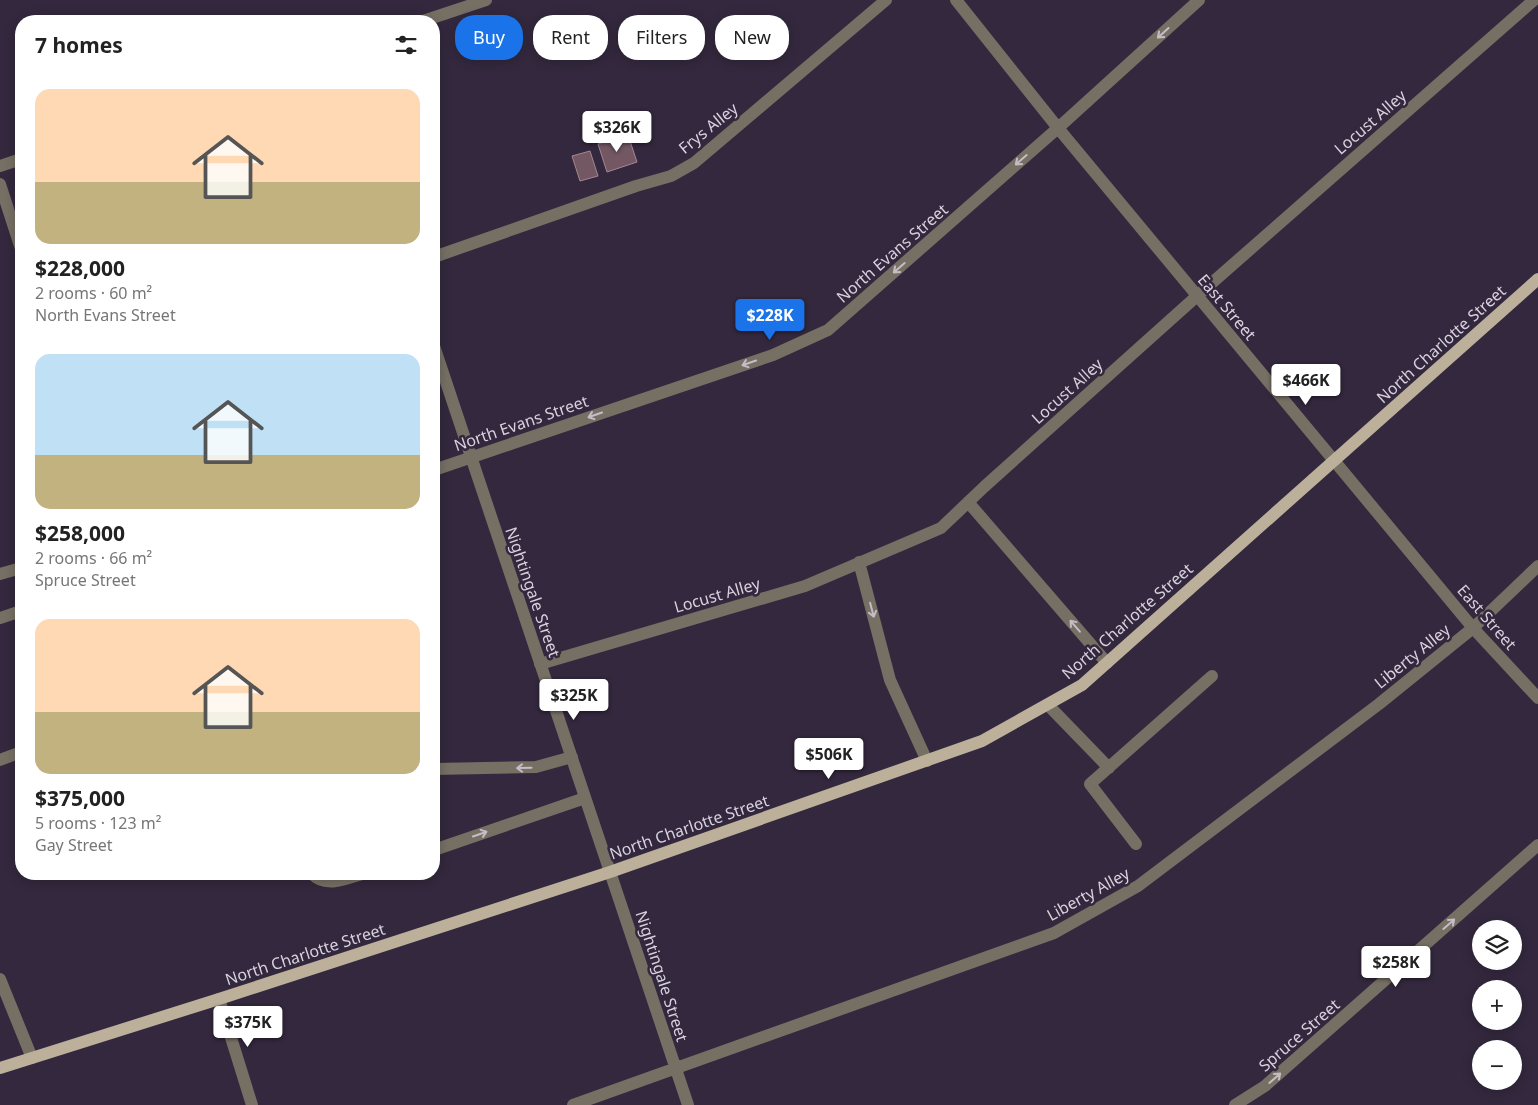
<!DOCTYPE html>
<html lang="en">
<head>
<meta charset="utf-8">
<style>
  :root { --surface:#fff; --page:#f2f2f2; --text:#222; --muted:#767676; --accent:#1a73e8 }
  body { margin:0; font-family:"Noto Sans",sans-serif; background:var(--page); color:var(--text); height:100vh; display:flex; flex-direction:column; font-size:19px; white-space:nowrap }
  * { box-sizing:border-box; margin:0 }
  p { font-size:16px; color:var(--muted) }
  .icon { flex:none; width:28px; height:28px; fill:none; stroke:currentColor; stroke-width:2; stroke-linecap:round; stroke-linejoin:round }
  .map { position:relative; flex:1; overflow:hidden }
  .details { position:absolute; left:15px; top:15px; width:425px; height:865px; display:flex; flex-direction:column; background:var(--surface); border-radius:20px; box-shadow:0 2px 12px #0003 }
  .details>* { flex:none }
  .guide { position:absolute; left:455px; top:15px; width:475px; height:45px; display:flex; gap:10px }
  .buttons { position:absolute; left:1472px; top:920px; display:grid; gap:10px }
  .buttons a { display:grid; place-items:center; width:50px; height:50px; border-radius:50%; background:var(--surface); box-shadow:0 2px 12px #0003; font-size:25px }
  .price { position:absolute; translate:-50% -42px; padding:0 11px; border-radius:5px; background:#fff; color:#222; font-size:16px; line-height:32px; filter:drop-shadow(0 1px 2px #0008) }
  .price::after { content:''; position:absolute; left:50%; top:30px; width:15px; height:11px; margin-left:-8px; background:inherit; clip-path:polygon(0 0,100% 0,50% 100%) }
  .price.active { background:var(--accent); color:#fff }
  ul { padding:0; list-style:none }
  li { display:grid; align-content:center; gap:10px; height:265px; padding:0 20px }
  li span { display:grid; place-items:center; height:155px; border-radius:15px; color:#555 }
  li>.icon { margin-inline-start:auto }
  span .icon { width:90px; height:90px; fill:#fffc; stroke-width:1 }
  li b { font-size:21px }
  h2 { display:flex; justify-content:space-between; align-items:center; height:60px; padding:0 20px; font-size:21px }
  .pill { padding:0 18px; border-radius:20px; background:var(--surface); box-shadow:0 2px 12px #0003; font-size:18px; line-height:45px }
  .pill.active { background:var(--accent); color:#fff }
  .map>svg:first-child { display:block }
  .building { fill:#735863; stroke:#a48793 }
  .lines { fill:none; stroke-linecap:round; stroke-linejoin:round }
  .minor { stroke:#756f64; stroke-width:12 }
  .major { stroke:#bcb09a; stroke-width:12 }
  .oneway { stroke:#c4bdc6 }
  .labels { text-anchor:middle; stroke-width:5; stroke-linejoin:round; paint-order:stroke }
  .street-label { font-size:16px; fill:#d8d1de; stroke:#33283d }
</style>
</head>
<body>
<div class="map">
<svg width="1538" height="1105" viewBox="0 0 1538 1105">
  <rect width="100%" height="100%" fill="#33283d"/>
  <path class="building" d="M628 135 637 162 607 172 598 144Z
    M590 151 598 176 580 181 572 156Z"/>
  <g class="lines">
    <path class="minor" d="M956 0 1058 128 1473 628 1538 698
      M423 21 486 0
      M0 166 21 159
      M0 184 21 249
      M434 257 636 186 671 176 694 163 886 0
      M434 346 688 1105
      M434 470 773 355 828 330 1058 128 1199 0
      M968 502 1107 663
      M859 562 890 680 927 761
      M0 574 21 568
      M0 618 21 611
      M540 664 805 586 941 528 984 487 1197 296 1534 0
      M1048 705 1109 768
      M0 760 21 752
      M434 769 536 767 572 757
      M1136 844 1090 784 1212 676
      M434 850 585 798
      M312 874C325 888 346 879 362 874
      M0 979 32 1058
      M219 999 252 1105
      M573 1105 1054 933 1138 886 1379 704 1473 628 1538 566
      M1235 1105 1265 1086 1538 845"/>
    <path class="major" d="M0 1068 219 999 610 872 982 741 1082 685 1538 279"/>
  </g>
  <defs><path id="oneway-shaft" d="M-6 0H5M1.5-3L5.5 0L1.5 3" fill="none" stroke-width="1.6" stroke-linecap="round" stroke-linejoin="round" transform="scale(1.25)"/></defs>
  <g class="oneway">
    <use href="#oneway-shaft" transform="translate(1163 33) rotate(138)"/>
    <use href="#oneway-shaft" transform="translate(1021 160) rotate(139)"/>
    <use href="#oneway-shaft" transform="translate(899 268) rotate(139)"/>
    <use href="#oneway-shaft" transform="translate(749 363) rotate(161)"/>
    <use href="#oneway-shaft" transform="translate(595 415) rotate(161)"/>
    <use href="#oneway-shaft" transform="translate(872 610) rotate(75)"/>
    <use href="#oneway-shaft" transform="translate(1075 626) rotate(-131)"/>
    <use href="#oneway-shaft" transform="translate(524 768) rotate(179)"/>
    <use href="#oneway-shaft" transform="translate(480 834) rotate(-19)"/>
    <use href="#oneway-shaft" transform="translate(1449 924) rotate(-41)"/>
    <use href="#oneway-shaft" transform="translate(1275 1078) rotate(-41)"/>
  </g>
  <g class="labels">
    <g class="street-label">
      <text transform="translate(1370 122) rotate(-41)" y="6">Locust Alley</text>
      <text transform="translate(708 128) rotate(-39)" y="6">Frys Alley</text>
      <text transform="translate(892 253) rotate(-41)" y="6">North Evans Street</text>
      <text transform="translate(1227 307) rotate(50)" y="6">East Street</text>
      <text transform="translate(1441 344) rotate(-42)" y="6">North Charlotte Street</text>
      <text transform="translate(1067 391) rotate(-42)" y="6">Locust Alley</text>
      <text transform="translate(521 423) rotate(-19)" y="6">North Evans Street</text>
      <text transform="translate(533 592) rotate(71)" y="6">Nightingale Street</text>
      <text transform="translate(717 595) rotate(-16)" y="6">Locust Alley</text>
      <text transform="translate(1487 617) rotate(49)" y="6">East Street</text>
      <text transform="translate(1127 621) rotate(-41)" y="6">North Charlotte Street</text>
      <text transform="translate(1412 656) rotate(-39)" y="6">Liberty Alley</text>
      <text transform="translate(689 827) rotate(-19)" y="6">North Charlotte Street</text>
      <text transform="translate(1088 894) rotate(-29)" y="6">Liberty Alley</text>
      <text transform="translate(305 954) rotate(-18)" y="6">North Charlotte Street</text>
      <text transform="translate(662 976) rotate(72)" y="6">Nightingale Street</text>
      <text transform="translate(1299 1035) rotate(-41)" y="6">Spruce Street</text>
    </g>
  </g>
</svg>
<div class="buttons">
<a><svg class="icon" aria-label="layers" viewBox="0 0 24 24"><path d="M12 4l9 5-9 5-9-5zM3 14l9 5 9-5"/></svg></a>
<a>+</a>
<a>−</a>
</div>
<b class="price" style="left:617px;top:153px">$326K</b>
<b class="price active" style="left:770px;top:341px">$228K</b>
<b class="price" style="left:1306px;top:406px">$466K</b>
<b class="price" style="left:574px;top:721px">$325K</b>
<b class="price" style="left:829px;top:780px">$506K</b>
<b class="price" style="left:1396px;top:988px">$258K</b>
<b class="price" style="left:248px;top:1048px">$375K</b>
<div class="guide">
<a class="pill active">Buy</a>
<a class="pill">Rent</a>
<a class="pill">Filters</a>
<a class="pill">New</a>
</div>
<section class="details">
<h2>7 homes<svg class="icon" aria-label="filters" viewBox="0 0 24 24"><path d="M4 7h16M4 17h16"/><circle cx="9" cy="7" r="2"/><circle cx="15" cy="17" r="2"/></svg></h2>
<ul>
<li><span style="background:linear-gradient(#ffd9b3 60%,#c2b280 0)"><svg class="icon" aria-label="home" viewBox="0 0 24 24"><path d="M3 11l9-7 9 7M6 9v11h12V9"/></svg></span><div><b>$228,000</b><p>2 rooms · 60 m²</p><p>North Evans Street</p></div></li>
<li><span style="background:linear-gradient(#bfe0f5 65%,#c2b280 0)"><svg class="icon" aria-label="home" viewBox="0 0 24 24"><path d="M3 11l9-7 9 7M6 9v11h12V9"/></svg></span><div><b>$258,000</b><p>2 rooms · 66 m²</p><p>Spruce Street</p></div></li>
<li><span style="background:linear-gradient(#ffd9b3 60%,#c2b280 0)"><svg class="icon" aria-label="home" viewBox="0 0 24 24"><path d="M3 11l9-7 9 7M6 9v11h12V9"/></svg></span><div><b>$375,000</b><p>5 rooms · 123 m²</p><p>Gay Street</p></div></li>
</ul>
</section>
</div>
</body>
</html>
